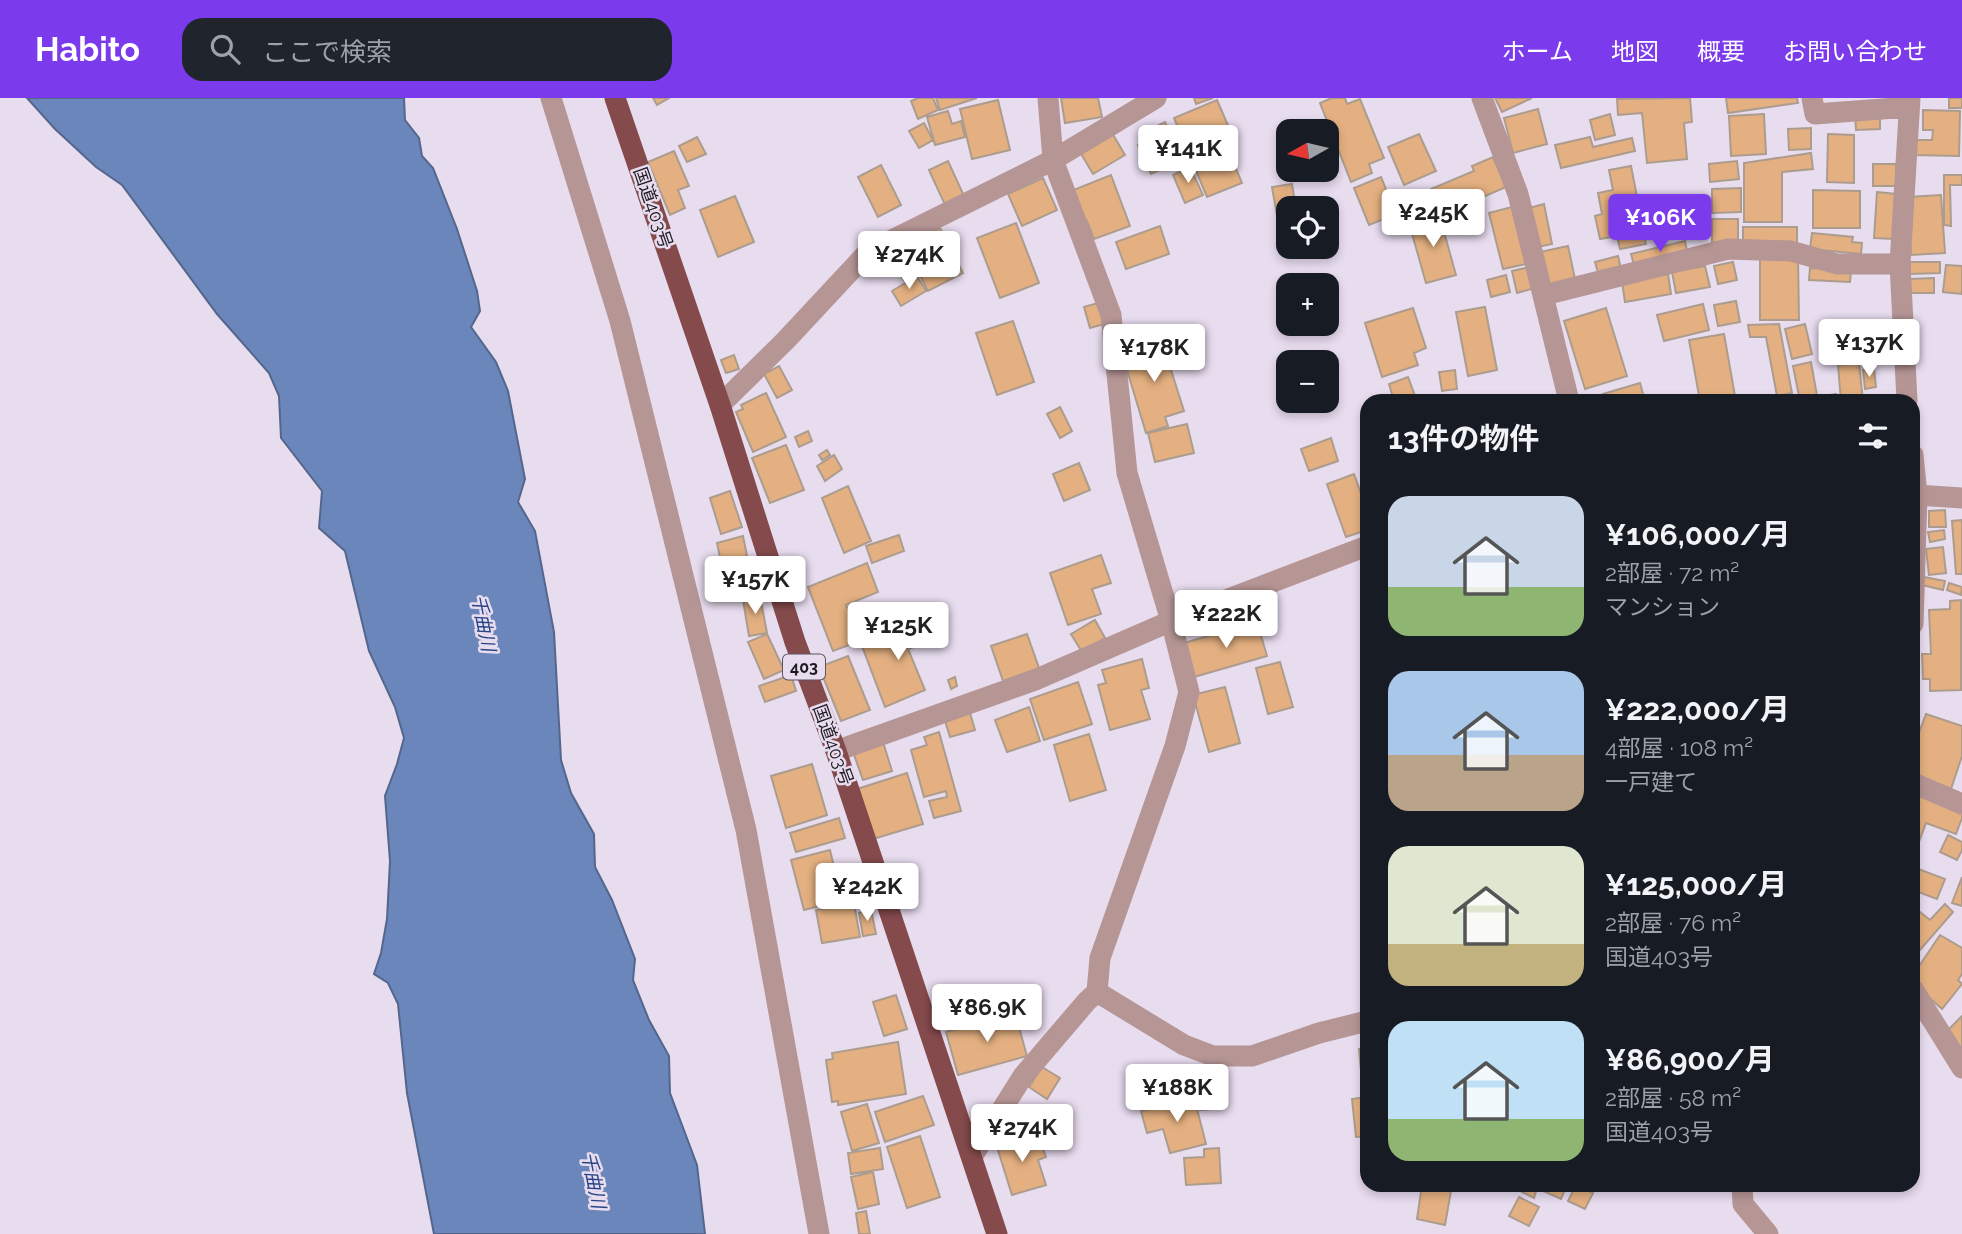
<!DOCTYPE html>
<html lang="ja">
<head>
<meta charset="utf-8">
<style>
  :root { --surface:#171b24; --page:#20242c; --text:#f1f3f6; --muted:#9ea1a6; --accent:#7c3aed }
  body { margin:0; font-family:Raleway,"Noto Sans JP",sans-serif; background:var(--page); color:var(--text); height:100vh; display:flex; flex-direction:column; font-size:26px; white-space:nowrap }
  * { box-sizing:border-box; margin:0 }
  p { font-size:23px; color:var(--muted) }
  .icon { flex:none; width:38px; height:38px; fill:none; stroke:currentColor; stroke-width:2; stroke-linecap:round; stroke-linejoin:round }
  .map { position:relative; flex:1; overflow:hidden }
  .drawer { position:absolute; left:1360px; top:296px; width:560px; height:798px; display:flex; flex-direction:column; background:var(--surface); border-radius:21px; box-shadow:0 4px 10px #0003 }
  .drawer>* { flex:none }
  .needle { width:46px; rotate:262deg }
  .controls { position:absolute; left:1276px; top:21px; display:grid; gap:14px }
  .controls a { display:grid; place-items:center; width:63px; height:63px; border-radius:14px; background:var(--surface); box-shadow:0 4px 10px #0003; font-size:35px }
  .price { position:absolute; translate:-50% -60px; padding:0 16px; border-radius:7px; background:#fff; color:#222; font-size:23px; line-height:46px; filter:drop-shadow(0 2px 4px #0008) }
  .price::after { content:''; position:absolute; left:50%; top:42px; width:21px; height:16px; margin-left:-10px; background:inherit; clip-path:polygon(0 0,100% 0,50% 100%) }
  .price.on { background:var(--accent); color:#fff }
  ul { padding:0; list-style:none }
  li { display:flex; align-items:center; gap:21px; height:175px; padding:0 28px }
  li span { display:grid; place-items:center; flex:none; width:196px; height:140px; border-radius:21px; color:#555 }
  li>.icon { margin-inline-start:auto }
  span .icon { width:84px; height:84px; fill:#fffc; stroke-width:1 }
  li b { font-size:30px }
  h2 { display:flex; justify-content:space-between; align-items:center; height:84px; padding:0 28px; font-size:30px }
  header { display:flex; align-items:center; gap:42px; box-sizing:border-box; height:98px; padding:0 35px; background:var(--accent); color:#fff }
  header strong { font-size:33px }
  nav { display:flex; gap:38px; margin-inline-start:auto; font-size:24px }
  .search { width:490px; height:63px; background:var(--page); display:flex; align-items:center; gap:18px; box-sizing:border-box; padding:0 24px; border-radius:21px; color:var(--muted); font-size:26px }
  .map>svg:first-child { display:block }
  .water { fill:#6b86bb; stroke:#54668c; stroke-width:2 }
  .building { fill:#e4b081; stroke:#ac9c8e; stroke-width:2 }
  .lines { fill:none; stroke-linecap:round; stroke-linejoin:round }
  .minor { stroke:#b69595; stroke-width:21 }
  .trunk { stroke:#854a4c; stroke-width:21 }
  .labels { text-anchor:middle; stroke-width:5; stroke-linejoin:round; paint-order:stroke }
  .shield { fill:#e8dcef; stroke:#5b545e; stroke-width:2 }
  .shield-label { font-size:16px; font-weight:bold; fill:#1e1a20 }
  .street-label { font-size:18px; fill:#1e1a20; stroke:#e8dcef }
  .water-label { font-size:19px; font-style:italic; fill:#264486; stroke:#e8dcef }
</style>
</head>
<body>
<header>
<strong>Habito</strong>
<div class="search"><svg class="icon" aria-label="search" viewBox="0 0 24 24"><circle cx="10" cy="10" r="6"/><path d="M15 15l6 6"/></svg>ここで検索</div>
<nav><a>ホーム</a><a>地図</a><a>概要</a><a>お問い合わせ</a></nav>
</header>
<div class="map">
<svg width="1962" height="1136" viewBox="0 0 1962 1136">
  <rect width="100%" height="100%" fill="#e8dcef"/>
  <path class="water" d="M27 0H404L405 22 419 40 422 58 433 70 457 131 477 193 480 213 471 229 496 264 508 293 525 381 518 404 535 433 554 534 561 662 571 695 594 736 595 769 612 802 635 861 633 882 649 922 669 958 670 995 697 1067 705 1136H434L407 995 398 906 388 885 374 876 381 855 387 821 390 763 385 698 397 666 404 640 395 609 369 553 345 453 319 430 322 393 281 340 279 298 269 275 217 216 122 87 96 69 55 31Z"/>
  <path class="building" d="M653 0H669L657 7Z
    M918 0H933L938 12 918 21 911 3Z
    M936 0H977L940 12Z
    M1061 0H1098L1102 19 1065 25Z
    M1194 0H1213L1196 6Z
    M1332 0H1345L1347 6 1360 1 1384 60 1369 66 1372 75 1351 84 1320 5Z
    M1495 0H1532L1502 14Z
    M1690 0 1692 24 1684 25 1687 61 1647 65 1642 15 1618 17 1617 1Z
    M1726 0H1797L1798 5 1728 15Z
    M1949 0H1962V10H1949Z
    M998 2 1010 52 972 61 960 11Z
    M1217 2 1230 32 1221 35 1242 85 1207 99 1174 20Z
    M1538 11 1547 46 1513 55 1504 20Z
    M1923 12 1960 13 1959 58 1913 57 1914 42H1932L1933 32H1923Z
    M948 13 952 26 961 23 965 39 935 47 927 19Z
    M1610 16 1615 37 1595 42 1590 22Z
    M1764 16 1766 56 1731 58 1729 18Z
    M1855 16H1880V31L1856 32Z
    M1165 24 1173 41 1162 46 1153 30Z
    M924 25 933 42 919 50 909 33Z
    M1811 30V51L1789 52 1788 31Z
    M1112 35 1125 57 1093 76 1080 54Z
    M1419 36 1436 73 1404 87 1388 49Z
    M1828 36 1854 37V85L1827 84Z
    M697 39 706 56 687 64 679 48Z
    M1155 39 1168 68 1151 76 1138 47Z
    M1590 39 1593 49 1632 40 1635 53 1561 70 1555 47Z
    M674 53 689 88 678 92 685 110 670 117 648 64Z
    M1811 55 1813 71 1782 74V124H1744V65Z
    M1493 59 1506 89 1442 117 1431 91 1474 73 1472 68Z
    M948 63 964 98 945 107 929 72Z
    M1737 63 1739 81 1710 84 1709 66Z
    M1873 66H1896V88H1873Z
    M881 67 901 107 878 119 858 79Z
    M1631 68 1640 114 1647 112 1651 129 1643 130 1646 146 1620 151 1617 138 1600 141 1595 118 1602 116 1598 95 1613 92 1609 72Z
    M1190 69 1203 97 1185 105 1173 77Z
    M1111 77 1130 128 1094 141 1087 123 1083 125 1071 93Z
    M1944 77H1962V87H1950L1951 128 1944 127Z
    M1381 79 1396 116 1369 127 1354 90Z
    M1043 80 1057 112 1022 128 1008 96Z
    M1292 86 1296 110H1288V116L1277 118 1272 89Z
    M1741 90V114L1712 115V91Z
    M1813 92 1860 93V130H1813Z
    M1877 94 1896 96 1893 141 1874 140Z
    M1941 97 1945 155 1911 157 1907 99Z
    M735 98 754 144 718 159 700 112Z
    M1544 106 1552 146 1537 149 1529 110Z
    M1512 109 1526 166 1503 171 1489 115Z
    M1439 116 1456 177 1426 185 1409 125Z
    M1712 121H1738V144H1712Z
    M1016 125 1039 185 1000 200 977 140Z
    M1160 128 1169 156 1126 171 1116 144Z
    M1743 129H1797V147L1743 146Z
    M940 130 963 175 928 193 905 148Z
    M1812 135 1853 139 1852 144 1862 145 1861 156 1810 151Z
    M1685 143 1688 157 1635 170 1631 156Z
    M1568 148 1575 181 1548 187 1540 154Z
    M907 156 917 173 904 182 893 165Z
    M1618 158 1621 171 1599 178 1595 164Z
    M1760 159H1798L1799 222H1760Z
    M1733 164 1737 182 1718 186 1714 168Z
    M1910 164H1940V175L1910 176Z
    M1946 167 1962 168V196L1943 194Z
    M1705 168 1710 189 1676 195 1672 174Z
    M1530 169 1535 190 1517 195 1512 173Z
    M1810 170 1851 172 1850 184 1809 182Z
    M1668 176 1671 196 1625 204 1622 184Z
    M1506 177 1510 194 1491 199 1487 182Z
    M917 178 926 193 901 208 892 193Z
    M1934 180V195H1910V181Z
    M1736 203 1740 224 1718 228 1714 207Z
    M1098 205 1104 226 1090 230 1084 209Z
    M1703 206 1709 232 1664 243 1657 217Z
    M1485 209 1497 272 1468 278 1456 214Z
    M1413 210 1426 250 1414 255 1418 267 1382 279 1365 225Z
    M1606 210 1627 278 1585 291 1564 223Z
    M1013 223 1034 284 997 297 976 235Z
    M1779 226 1792 295 1777 298 1766 239H1750L1748 227Z
    M1805 226 1812 256 1792 261 1785 231Z
    M1159 234 1184 313 1165 319 1168 328 1146 335 1127 272 1143 268 1135 241Z
    M1880 235 1882 258 1858 259 1856 237Z
    M1724 236 1735 298 1722 300 1723 303H1700L1689 242Z
    M734 257 739 271 726 275 721 262Z
    M1811 264 1818 303H1800L1793 268Z
    M1859 265 1863 303H1841L1838 267Z
    M779 268 792 292 777 300 764 276Z
    M1874 271 1876 289 1865 291 1863 272Z
    M1455 272 1457 291 1442 293 1439 274Z
    M1408 279 1417 303H1394L1389 286Z
    M1640 285 1645 303H1605L1603 296Z
    M766 295 786 339 753 354 736 314 743 311 741 307Z
    M1836 296 1837 303H1825L1824 298Z
    M1762 298 1763 303H1729L1728 301Z
    M1060 309 1072 333 1060 340 1047 316Z
    M1187 326 1194 355 1155 364 1148 335Z
    M808 333 812 343 799 349 795 339Z
    M1331 340 1338 363 1309 373 1301 351Z
    M786 347 804 392 770 405 752 360Z
    M827 352 830 357 822 362 819 357Z
    M834 357 842 371 825 383 817 368Z
    M1079 365 1090 392 1064 403 1053 376Z
    M1354 376 1367 412V432L1346 439 1327 386Z
    M848 388 871 443 844 455 822 400Z
    M730 393 742 429 721 436 710 400Z
    M1945 412 1946 429H1929V413Z
    M1962 422V476H1956L1952 423Z
    M1944 432 1945 441 1930 444 1928 434Z
    M899 437 904 453 872 465 866 448Z
    M743 438 747 458 721 464 717 445Z
    M1943 449 1946 475 1929 477 1926 451Z
    M1101 457 1111 485 1092 491 1101 516 1068 527 1050 475Z
    M867 465 878 494 846 507 860 543 833 553 808 489Z
    M1924 479 1945 483 1943 492 1922 487Z
    M1949 485 1962 489 1961 497 1947 492Z
    M760 498 767 535 749 538 743 502Z
    M1961 502V592L1930 593V581H1923L1922 556H1931L1929 512 1950 511V503Z
    M926 519 935 541 908 551 925 592 885 609 862 548Z
    M1095 522 1105 540 1082 554 1071 536Z
    M1257 524 1267 558 1194 579 1184 545Z
    M767 536 784 572 764 581 748 544Z
    M1027 536 1039 570 1003 583 991 548Z
    M848 558 870 612 841 623 819 569Z
    M1142 561 1149 590 1141 592 1150 621 1110 632 1098 587 1106 585 1102 572Z
    M1280 564 1293 609 1268 616 1256 570Z
    M791 577 796 593 765 604 759 588Z
    M955 579 957 588 951 591 948 582Z
    M1078 584 1092 626 1044 642 1030 601Z
    M1225 589 1240 645 1209 654 1193 597Z
    M1029 609 1040 643 1007 654 995 622Z
    M970 615 975 632 950 639 945 623Z
    M1926 616 1962 628V658L1950 694 1913 681V642L1916 643Z
    M939 634 961 713 934 720 929 703 947 699 946 693 924 699 911 652 927 647 924 639Z
    M1089 636 1106 692 1070 703 1054 647Z
    M883 644 892 673 863 682 853 654Z
    M812 666 827 717 786 730 771 678Z
    M907 675 923 726 873 741 857 691Z
    M1913 692 1962 710V720L1956 736 1926 725 1913 760Z
    M839 720 845 740 796 754 790 735Z
    M1948 737 1962 744V752L1957 762 1940 754Z
    M830 752 836 777 853 772 859 798 804 812 791 762Z
    M1913 769 1945 781 1937 801 1913 792Z
    M1962 779V808L1952 805Z
    M854 806 860 839 822 845 816 812Z
    M1945 806 1953 814 1913 860V813L1915 810 1930 822Z
    M871 812 876 836 863 838 859 815Z
    M1940 837 1962 850V876L1958 882 1962 886 1942 911 1913 885V877Z
    M896 897 907 931 884 938 873 904Z
    M1015 915 1027 958 958 977 946 934Z
    M1962 918V951L1946 934Z
    M898 944 906 996 838 1007V1003L832 1004 826 962 833 961 832 955Z
    M1367 950V994H1363L1359 951Z
    M1042 969 1060 980 1047 1001 1029 989Z
    M1221 977 1223 1010 1200 1012 1198 979Z
    M923 998 934 1027 885 1044 875 1014Z
    M1194 999 1206 1046 1170 1055 1163 1031 1147 1035 1141 1013Z
    M1367 999V1038L1356 1039 1352 1001Z
    M867 1006 879 1045 852 1053 841 1014Z
    M1031 1035 1036 1050 1042 1048 1046 1059 1038 1062 1046 1087 1012 1097 996 1046Z
    M920 1038 940 1099 907 1110 887 1049Z
    M880 1050 883 1071 851 1076 848 1055Z
    M1219 1050 1221 1085 1186 1087 1184 1060 1204 1059V1051Z
    M873 1074 879 1106 858 1111 851 1079Z
    M1422 1087H1452L1445 1127 1417 1121Z
    M1545 1087H1567L1561 1101 1543 1093Z
    M1576 1087 1593 1095 1585 1111 1568 1103Z
    M1524 1088 1536 1093 1534 1100 1522 1094Z
    M1519 1099 1539 1109 1529 1128 1509 1118Z
    M866 1113 870 1136H859L856 1115Z"/>
  <g class="lines">
    <path class="minor" d="M551 0 620 223 746 732 819 1136
      M1482 0 1518 96 1569 303
      M1812 0 1815 16 1909 9
      M1544 197 1728 151 1791 153 1837 166H1900
      M1907 303 1900 166 1910 0
      M720 307 786 242 868 154 1053 62 1156 0
      M1913 357 1917 397 1913 526
      M1917 397 1962 400
      M836 653 1035 582 1171 523 1367 448
      M1913 685 1962 706
      M1913 891 1962 970
      M1097 894 1184 947 1213 958H1252L1319 935 1367 923
      M972 1059 1023 978 1087 903 1097 894 1100 860 1175 648 1189 594 1171 523 1127 375 1111 217 1053 62 1048 0
      M1742 1087 1743 1106 1768 1136"/>
    <path class="trunk" d="M615 0 720 307 795 544 836 653 997 1136"/>
  </g>
  <g class="labels">
    <rect class="shield" x="783" y="556.5" width="42" height="25" rx="5"/>
    <g class="shield-label">
      <text x="804" y="575">403</text>
    </g>
    <g class="street-label">
      <text transform="translate(653 110) rotate(71)" y="6">国道403号</text>
      <text transform="translate(833 647) rotate(70)" y="6">国道403号</text>
    </g>
    <g class="water-label">
      <text transform="translate(484 525) rotate(79)" y="7">千曲川</text>
      <text transform="translate(594 1082) rotate(79)" y="7">千曲川</text>
    </g>
  </g>
</svg>
<div class="controls">
<a><svg class="needle" viewBox="-14 -14 28 28"><path d="M0-13l5 13h-10z" fill="#e53935"/><path d="M0 13l5-13h-10z" fill="#9ea1a6"/></svg></a>
<a><svg class="icon" aria-label="locate" viewBox="0 0 24 24"><circle cx="12" cy="12" r="6"/><path d="M12 2v4M12 18v4M2 12h4M18 12h4"/></svg></a>
<a>+</a>
<a>−</a>
</div>
<b class="price" style="left:1188px;top:87px">¥141K</b>
<b class="price" style="left:1433px;top:151px">¥245K</b>
<b class="price on" style="left:1660px;top:156px">¥106K</b>
<b class="price" style="left:909px;top:193px">¥274K</b>
<b class="price" style="left:1869px;top:281px">¥137K</b>
<b class="price" style="left:1154px;top:286px">¥178K</b>
<b class="price" style="left:755px;top:518px">¥157K</b>
<b class="price" style="left:1226px;top:552px">¥222K</b>
<b class="price" style="left:898px;top:564px">¥125K</b>
<b class="price" style="left:867px;top:825px">¥242K</b>
<b class="price" style="left:987px;top:946px">¥86.9K</b>
<b class="price" style="left:1177px;top:1026px">¥188K</b>
<b class="price" style="left:1022px;top:1066px">¥274K</b>
<section class="drawer">
<h2>13件の物件<svg class="icon" aria-label="filters" viewBox="0 0 24 24"><path d="M4 7h16M4 17h16"/><circle cx="9" cy="7" r="2"/><circle cx="15" cy="17" r="2"/></svg></h2>
<ul>
<li><span style="background:linear-gradient(#c9d6e8 65%,#8fb573 0)"><svg class="icon" aria-label="home" viewBox="0 0 24 24"><path d="M3 11l9-7 9 7M6 9v11h12V9"/></svg></span><div><b>¥106,000/月</b><p>2部屋 · 72 m²</p><p>マンション</p></div></li>
<li><span style="background:linear-gradient(#a9c7e8 60%,#b9a48a 0)"><svg class="icon" aria-label="home" viewBox="0 0 24 24"><path d="M3 11l9-7 9 7M6 9v11h12V9"/></svg></span><div><b>¥222,000/月</b><p>4部屋 · 108 m²</p><p>一戸建て</p></div></li>
<li><span style="background:linear-gradient(#dfe7d0 70%,#c2b280 0)"><svg class="icon" aria-label="home" viewBox="0 0 24 24"><path d="M3 11l9-7 9 7M6 9v11h12V9"/></svg></span><div><b>¥125,000/月</b><p>2部屋 · 76 m²</p><p>国道403号</p></div></li>
<li><span style="background:linear-gradient(#bfe0f5 70%,#8fb573 0)"><svg class="icon" aria-label="home" viewBox="0 0 24 24"><path d="M3 11l9-7 9 7M6 9v11h12V9"/></svg></span><div><b>¥86,900/月</b><p>2部屋 · 58 m²</p><p>国道403号</p></div></li>
</ul>
</section>
</div>
</body>
</html>
